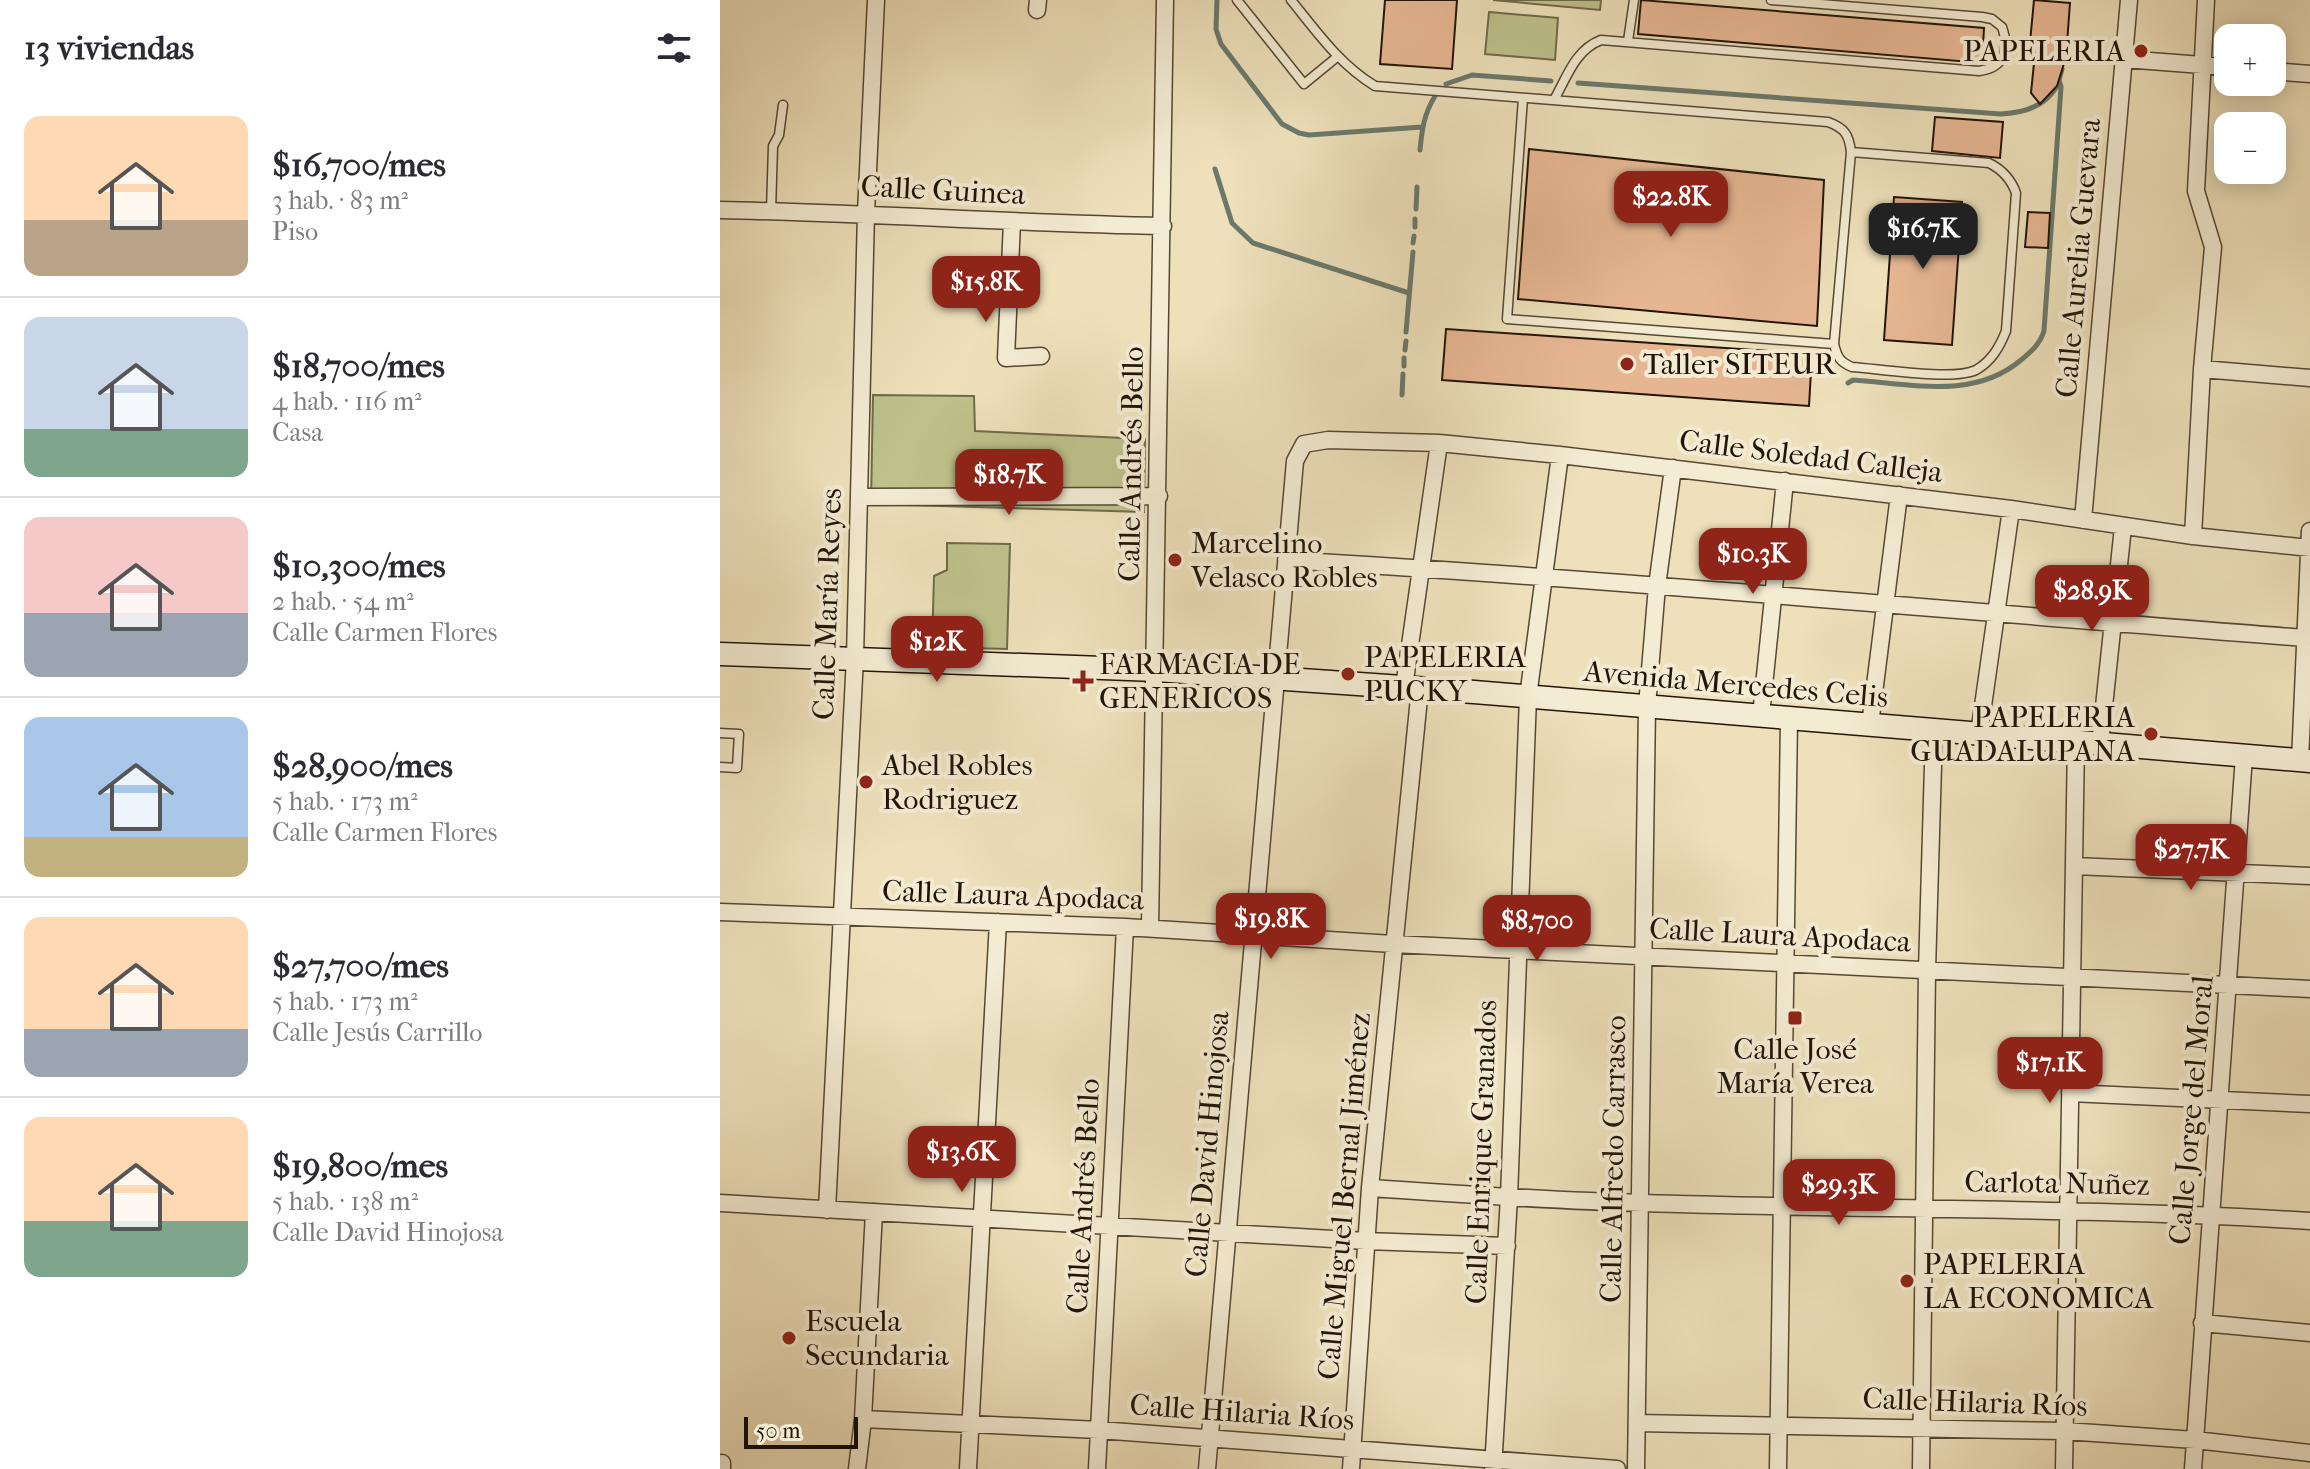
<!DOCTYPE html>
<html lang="es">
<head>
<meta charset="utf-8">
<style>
  :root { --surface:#fff; --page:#f2f2f3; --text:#2b2b33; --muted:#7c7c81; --line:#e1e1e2; --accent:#8f2418 }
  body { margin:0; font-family:"IM FELL French Canon",serif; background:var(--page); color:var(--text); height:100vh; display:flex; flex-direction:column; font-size:30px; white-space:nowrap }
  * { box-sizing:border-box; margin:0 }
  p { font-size:26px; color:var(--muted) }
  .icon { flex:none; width:44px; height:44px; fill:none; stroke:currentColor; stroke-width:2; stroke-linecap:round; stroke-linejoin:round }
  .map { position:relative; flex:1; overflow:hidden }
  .sheet { display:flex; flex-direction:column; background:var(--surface); width:720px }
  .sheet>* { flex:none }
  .controls { position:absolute; left:1494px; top:24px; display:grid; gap:16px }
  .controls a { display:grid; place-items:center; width:72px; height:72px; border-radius:16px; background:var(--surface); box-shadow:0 4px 20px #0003; font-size:40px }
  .scale { position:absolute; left:24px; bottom:20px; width:114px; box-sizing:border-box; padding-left:8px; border:4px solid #231408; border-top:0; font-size:22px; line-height:28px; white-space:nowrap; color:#231408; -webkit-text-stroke:6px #f3ebd2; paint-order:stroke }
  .price { position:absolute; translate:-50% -68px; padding:0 18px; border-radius:16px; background:var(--accent); color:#fff; font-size:26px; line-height:52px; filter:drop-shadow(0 2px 4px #0008) }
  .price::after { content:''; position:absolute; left:50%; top:48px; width:24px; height:18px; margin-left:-12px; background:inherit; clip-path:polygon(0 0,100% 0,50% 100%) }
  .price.on { background:#222; color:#fff }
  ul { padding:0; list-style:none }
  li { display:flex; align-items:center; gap:24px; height:200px; padding:0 24px }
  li+li { border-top:2px solid var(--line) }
  li span { display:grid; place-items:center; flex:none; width:224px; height:160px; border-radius:16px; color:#555 }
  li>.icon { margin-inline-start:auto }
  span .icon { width:96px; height:96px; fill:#fffc; stroke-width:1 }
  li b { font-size:34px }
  h2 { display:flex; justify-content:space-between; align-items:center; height:96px; padding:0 24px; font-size:34px }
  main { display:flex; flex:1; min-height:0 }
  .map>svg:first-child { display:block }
  .green { fill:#bec18b; stroke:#706a4a; stroke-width:2 }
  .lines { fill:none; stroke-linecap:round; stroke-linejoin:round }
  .stream { stroke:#6a796c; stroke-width:5 }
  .building { fill:#e6b692; stroke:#231408; stroke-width:2 }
  .lane-casing { stroke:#564734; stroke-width:11 }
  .street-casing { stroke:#564734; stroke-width:19 }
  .secondary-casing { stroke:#231408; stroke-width:25 }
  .lane { stroke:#f3ebd2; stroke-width:8 }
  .street { stroke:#f3ebd2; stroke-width:16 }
  .secondary { stroke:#f3ebd2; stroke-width:22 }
  .poi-dot { fill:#8f2418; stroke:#f3ebd2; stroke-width:3 }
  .labels { text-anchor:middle; stroke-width:8; stroke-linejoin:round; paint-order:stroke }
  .poi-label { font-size:30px; fill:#231408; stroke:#f3ebd2; text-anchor:start }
  .street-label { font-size:30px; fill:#231408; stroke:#f3ebd2 }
</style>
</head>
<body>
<main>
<section class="sheet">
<h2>13 viviendas<svg class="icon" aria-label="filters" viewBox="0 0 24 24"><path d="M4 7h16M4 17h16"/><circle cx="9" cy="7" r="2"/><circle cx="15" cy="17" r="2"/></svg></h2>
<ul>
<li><span style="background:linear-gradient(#ffd9b3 65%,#b9a48a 0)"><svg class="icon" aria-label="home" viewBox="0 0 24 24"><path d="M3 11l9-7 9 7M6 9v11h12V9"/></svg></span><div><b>$16,700/mes</b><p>3 hab. · 83 m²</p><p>Piso</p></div></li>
<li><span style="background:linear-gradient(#c9d6e8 70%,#7fa58c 0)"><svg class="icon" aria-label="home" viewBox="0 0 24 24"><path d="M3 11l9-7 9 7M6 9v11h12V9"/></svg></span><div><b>$18,700/mes</b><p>4 hab. · 116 m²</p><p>Casa</p></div></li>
<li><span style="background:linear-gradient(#f6c9c9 60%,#9aa5b1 0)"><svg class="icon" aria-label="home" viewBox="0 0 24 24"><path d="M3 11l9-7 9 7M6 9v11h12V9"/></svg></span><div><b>$10,300/mes</b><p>2 hab. · 54 m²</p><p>Calle Carmen Flores</p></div></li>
<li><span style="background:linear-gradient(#a9c7e8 75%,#c2b280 0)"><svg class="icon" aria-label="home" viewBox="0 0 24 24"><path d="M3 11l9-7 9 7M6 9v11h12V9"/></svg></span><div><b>$28,900/mes</b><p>5 hab. · 173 m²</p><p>Calle Carmen Flores</p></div></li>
<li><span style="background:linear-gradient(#ffd9b3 70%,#9aa5b1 0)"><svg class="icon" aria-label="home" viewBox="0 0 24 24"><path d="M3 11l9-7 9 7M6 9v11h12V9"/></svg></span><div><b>$27,700/mes</b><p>5 hab. · 173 m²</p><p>Calle Jesús Carrillo</p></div></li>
<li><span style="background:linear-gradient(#ffd9b3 65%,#7fa58c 0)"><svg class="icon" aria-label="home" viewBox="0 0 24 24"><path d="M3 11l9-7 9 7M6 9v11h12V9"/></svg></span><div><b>$19,800/mes</b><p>5 hab. · 138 m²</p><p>Calle David Hinojosa</p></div></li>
</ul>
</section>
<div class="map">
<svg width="1590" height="1469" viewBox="0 0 1590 1469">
  <rect width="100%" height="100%" fill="#ede0ba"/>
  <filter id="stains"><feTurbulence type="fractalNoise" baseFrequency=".0025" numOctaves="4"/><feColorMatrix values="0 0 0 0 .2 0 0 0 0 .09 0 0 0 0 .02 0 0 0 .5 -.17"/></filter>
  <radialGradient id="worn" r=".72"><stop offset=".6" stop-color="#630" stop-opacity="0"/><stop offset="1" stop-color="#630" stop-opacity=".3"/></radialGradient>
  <path class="green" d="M773 0H881L880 10Z
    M769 12 838 18 835 60 765 54Z
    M153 395 254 396 255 431 425 439 424 512 151 504Z
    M227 543 290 544 287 649 212 647 214 576 227 570Z"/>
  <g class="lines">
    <path class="stream" d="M497 0 496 29 501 44 562 124 579 133 589 135 702 127
      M858 83 1281 114C1305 113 1328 106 1339 82
      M726 84 752 75 831 81
      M700 150C702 129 704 114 715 96
      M495 169 512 223 533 243 689 293
      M696 209 697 187
      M695 227V219
      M693 243 694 236
      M686 332 693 252
      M685 350 686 341
      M684 366V358
      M1128 383 1133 380C1191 384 1254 400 1301 360 1311 352 1320 344 1324 331L1341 87 1339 80 1342 69
      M682 395 683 374"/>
  </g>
  <path class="building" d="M665 0H737L732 69 660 64Z
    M921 0 1264 28 1262 63 918 34Z
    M1314 0 1350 3 1346 57 1337 86 1320 104 1311 93 1315 53H1309Z
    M1215 117 1283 122 1280 158 1212 151Z
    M809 149 1104 180 1097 326 798 299Z
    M1174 197 1242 202 1232 345 1164 340Z
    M1308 212 1330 213 1328 248 1305 247Z
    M726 329 1092 354 1089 406 722 380Z"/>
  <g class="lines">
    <defs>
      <path id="lane" d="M517 0 584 84 617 57
        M571 0C597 32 619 64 655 86L1108 122C1125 128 1129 135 1131 152L1114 344C1117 357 1120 362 1132 367 1161 369 1233 381 1256 370 1272 361 1280 346 1286 331L1296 193C1291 179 1283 170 1269 163L1131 152
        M908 41 914 0
        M803 98 787 319 1114 344
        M834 100C847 77 855 50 881 40L1259 71C1284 68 1290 50 1282 27L1272 19 1262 17 1051 0
        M51 211 53 146 59 135 63 105
        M0 733 19 734 17 768 0 767"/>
      <path id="street" d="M317 10 318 0
        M1404 59 1508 67
        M1552 71 1590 74
        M0 210C148 213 295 223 443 226
        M292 222 286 358 321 356
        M1482 369 1590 378
        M139 497 439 496
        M1363 520 1409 0
        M1473 536 1482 369 1493 247 1476 191 1486 0
        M566 560C906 580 1245 612 1585 638
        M684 687 719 443
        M1041 715 1065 481
        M1150 725 1179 495
        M1259 734 1291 509
        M1380 744 1403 527
        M1580 761 1590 531
        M1354 866 1590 876
        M0 912 405 927 673 944 1590 989
        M430 928 445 0
        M1350 1093 1590 1104
        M650 1188C741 1194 832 1201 923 1203 1145 1210 1368 1207 1590 1221
        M0 1203 646 1241 787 1246
        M107 1210 135 657 146 213 156 0
        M1482 1323 1590 1333
        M143 1419 379 1430 897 1469
        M917 1423 1345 1431 1475 1440 1590 1453
        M2 1469V1463
        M137 1469 143 1419 154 1212
        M248 1469 278 922
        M377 1469 405 927
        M487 1469 575 461 584 444 608 440 719 443 840 455 1291 509 1473 536 1590 548
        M631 1469 650 1188 700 688
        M773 1469 789 1197 808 697 840 455
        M916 1469 927 706 937 586 953 468
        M1058 1469 1069 719
        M1201 1469 1207 970 1214 731
        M1344 1469 1356 742
        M1473 1469 1524 756"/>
      <path id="secondary" d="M0 654 436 670 754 692 1590 761"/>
    </defs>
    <use href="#lane" class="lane-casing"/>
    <use href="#street" class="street-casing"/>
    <use href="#secondary" class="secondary-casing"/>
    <use href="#lane" class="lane"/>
    <use href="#street" class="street"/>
    <use href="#secondary" class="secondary"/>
  </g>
  <g class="poi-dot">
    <circle cx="1421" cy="51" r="8"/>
    <circle cx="907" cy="364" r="8"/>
    <circle cx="455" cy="560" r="8"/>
    <circle cx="628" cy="674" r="8"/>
    <path d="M359 669h8v8h8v8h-8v8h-8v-8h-8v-8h8z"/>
    <circle cx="1431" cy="734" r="8"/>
    <circle cx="146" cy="782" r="8"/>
    <rect x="1067" y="1010" width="16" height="16" rx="4"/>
    <circle cx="1187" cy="1281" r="8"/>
    <circle cx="69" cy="1338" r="8"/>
  </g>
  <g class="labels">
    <g class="poi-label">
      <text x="1405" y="61" text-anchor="end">PAPELERIA</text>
      <text x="923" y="374">Taller SITEUR</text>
      <text x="471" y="553">Marcelino<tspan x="471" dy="34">Velasco Robles</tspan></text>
      <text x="644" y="667">PAPELERIA<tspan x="644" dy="34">PUCKY</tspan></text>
      <text x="379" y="674">FARMACIA DE<tspan x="379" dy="34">GENERICOS</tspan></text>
      <text x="1415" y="727" text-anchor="end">PAPELERIA<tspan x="1415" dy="34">GUADALUPANA</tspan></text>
      <text x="162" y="775">Abel Robles<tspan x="162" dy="34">Rodriguez</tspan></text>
      <text x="1075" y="1059" text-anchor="middle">Calle José<tspan x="1075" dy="34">María Verea</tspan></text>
      <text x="1203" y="1274">PAPELERIA<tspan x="1203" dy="34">LA ECONOMICA</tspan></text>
      <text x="85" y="1331">Escuela<tspan x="85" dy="34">Secundaria</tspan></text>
    </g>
    <g class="street-label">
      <text transform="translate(223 190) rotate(3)" y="10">Calle Guinea</text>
      <text transform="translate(1358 258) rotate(-85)" y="10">Calle Aurelia Guevara</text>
      <text transform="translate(1091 456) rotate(7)" y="10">Calle Soledad Calleja</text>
      <text transform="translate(411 464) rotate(-89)" y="10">Calle Andrés Bello</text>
      <text transform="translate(107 604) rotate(-88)" y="10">Calle María Reyes</text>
      <text transform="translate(1016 684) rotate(5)" y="10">Avenida Mercedes Celis</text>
      <text transform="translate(293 895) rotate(2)" y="10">Calle Laura Apodaca</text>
      <text transform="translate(1060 935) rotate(3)" y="10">Calle Laura Apodaca</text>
      <text transform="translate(1471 1110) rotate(-85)" y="10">Calle Jorge del Moral</text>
      <text transform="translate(487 1144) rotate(-85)" y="10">Calle David Hinojosa</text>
      <text transform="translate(761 1152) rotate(-88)" y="10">Calle Enrique Granados</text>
      <text transform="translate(893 1159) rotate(-89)" y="10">Calle Alfredo Carrasco</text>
      <text transform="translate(1337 1183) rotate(1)" y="10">Carlota Nuñez</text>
      <text transform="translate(363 1196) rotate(-87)" y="10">Calle Andrés Bello</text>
      <text transform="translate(624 1196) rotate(-85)" y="10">Calle Miguel Bernal Jiménez</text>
      <text transform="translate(1255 1402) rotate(2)" y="10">Calle Hilaria Ríos</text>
      <text transform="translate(522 1412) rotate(4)" y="10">Calle Hilaria Ríos</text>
    </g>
  </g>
  <rect width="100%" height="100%" filter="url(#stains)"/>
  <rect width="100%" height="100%" fill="url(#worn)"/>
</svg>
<div class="controls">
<a>+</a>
<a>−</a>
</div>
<div class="scale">50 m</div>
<b class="price" style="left:951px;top:239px">$22.8K</b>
<b class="price on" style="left:1203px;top:271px">$16.7K</b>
<b class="price" style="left:266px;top:324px">$15.8K</b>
<b class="price" style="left:289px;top:517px">$18.7K</b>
<b class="price" style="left:1033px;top:596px">$10.3K</b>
<b class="price" style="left:1372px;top:633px">$28.9K</b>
<b class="price" style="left:217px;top:684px">$12K</b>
<b class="price" style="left:1471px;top:892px">$27.7K</b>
<b class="price" style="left:551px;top:961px">$19.8K</b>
<b class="price" style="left:817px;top:963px">$8,700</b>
<b class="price" style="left:1330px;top:1105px">$17.1K</b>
<b class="price" style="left:242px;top:1194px">$13.6K</b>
<b class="price" style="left:1119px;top:1227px">$29.3K</b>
</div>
</main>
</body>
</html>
